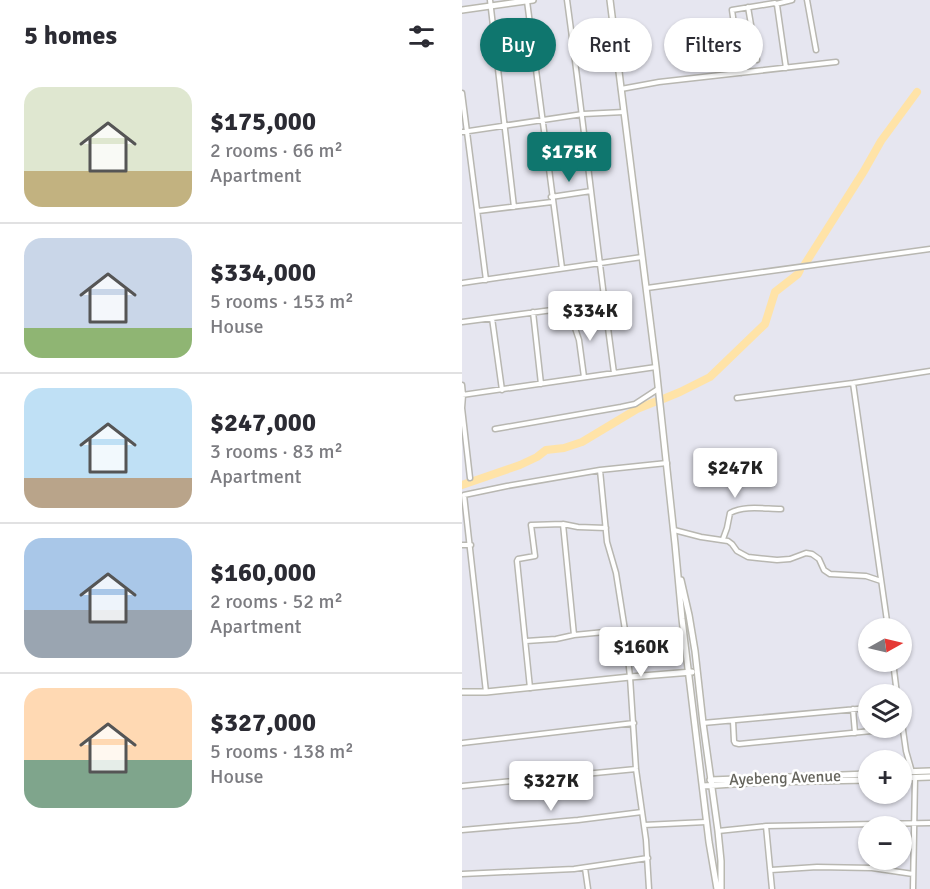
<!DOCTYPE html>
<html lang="en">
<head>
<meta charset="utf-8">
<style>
  :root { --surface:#fff; --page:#f2f2f3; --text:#2b2b33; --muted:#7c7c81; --line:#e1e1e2; --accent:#0f766e }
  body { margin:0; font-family:Signika,sans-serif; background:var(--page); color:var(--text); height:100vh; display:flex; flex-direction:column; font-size:22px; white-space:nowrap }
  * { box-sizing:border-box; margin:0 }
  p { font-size:20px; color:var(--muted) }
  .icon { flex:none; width:33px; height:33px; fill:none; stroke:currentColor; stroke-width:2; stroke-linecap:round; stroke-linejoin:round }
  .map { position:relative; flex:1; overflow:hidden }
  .details { display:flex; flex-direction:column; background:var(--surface); width:462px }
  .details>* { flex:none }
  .guide { position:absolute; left:18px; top:18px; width:360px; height:54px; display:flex; gap:12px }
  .needle { width:39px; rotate:82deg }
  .controls { position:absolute; left:396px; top:618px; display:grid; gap:12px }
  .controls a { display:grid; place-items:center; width:54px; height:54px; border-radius:50%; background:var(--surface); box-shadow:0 2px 4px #0004; font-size:30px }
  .price { position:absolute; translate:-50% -51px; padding:0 14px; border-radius:6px; background:#fff; color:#222; font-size:20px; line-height:39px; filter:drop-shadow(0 2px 3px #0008) }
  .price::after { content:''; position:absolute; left:50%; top:36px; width:18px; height:14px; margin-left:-9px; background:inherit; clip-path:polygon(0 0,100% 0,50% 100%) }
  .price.selected { background:var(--accent); color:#fff }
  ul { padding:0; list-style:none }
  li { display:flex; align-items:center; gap:18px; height:150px; padding:0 24px }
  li+li { border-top:2px solid var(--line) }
  li span { display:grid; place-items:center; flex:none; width:168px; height:120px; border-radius:18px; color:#555 }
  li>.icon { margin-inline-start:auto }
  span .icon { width:72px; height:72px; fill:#fffc; stroke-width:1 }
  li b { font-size:26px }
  h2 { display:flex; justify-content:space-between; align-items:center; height:72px; padding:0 24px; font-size:26px }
  .chip { padding:0 21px; border-radius:27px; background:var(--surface); box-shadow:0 2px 4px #0004; font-size:21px; line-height:54px }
  .chip.selected { background:var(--accent); color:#fff }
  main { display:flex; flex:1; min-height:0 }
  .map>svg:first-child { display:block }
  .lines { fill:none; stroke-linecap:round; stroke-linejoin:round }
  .river { stroke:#ffe3a7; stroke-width:8 }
  .street-casing { stroke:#b8b7b1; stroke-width:7 }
  .secondary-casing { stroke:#b9b8b0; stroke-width:8 }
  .street { stroke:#fff; stroke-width:4 }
  .secondary { stroke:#fff; stroke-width:5 }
  .labels { text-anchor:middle; stroke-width:5; stroke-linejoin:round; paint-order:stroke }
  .street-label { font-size:16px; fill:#66655d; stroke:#fff }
</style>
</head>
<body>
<main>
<section class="details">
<h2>5 homes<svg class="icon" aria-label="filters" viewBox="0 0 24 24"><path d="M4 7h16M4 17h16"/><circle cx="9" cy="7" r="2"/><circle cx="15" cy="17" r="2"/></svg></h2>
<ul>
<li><span style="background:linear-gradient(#dfe7d0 70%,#c2b280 0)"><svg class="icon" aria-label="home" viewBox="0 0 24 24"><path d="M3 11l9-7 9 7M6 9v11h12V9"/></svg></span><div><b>$175,000</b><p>2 rooms · 66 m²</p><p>Apartment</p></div></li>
<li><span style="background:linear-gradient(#c9d6e8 75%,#8fb573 0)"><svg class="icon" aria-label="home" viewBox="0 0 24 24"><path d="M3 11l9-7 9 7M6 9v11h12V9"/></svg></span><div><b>$334,000</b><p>5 rooms · 153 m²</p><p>House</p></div></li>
<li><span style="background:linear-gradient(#bfe0f5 75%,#b9a48a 0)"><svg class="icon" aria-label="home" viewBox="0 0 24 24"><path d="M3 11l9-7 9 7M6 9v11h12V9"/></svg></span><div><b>$247,000</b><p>3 rooms · 83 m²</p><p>Apartment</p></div></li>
<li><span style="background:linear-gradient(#a9c7e8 60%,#9aa5b1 0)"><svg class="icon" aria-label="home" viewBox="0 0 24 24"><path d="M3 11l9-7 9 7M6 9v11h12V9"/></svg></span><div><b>$160,000</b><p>2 rooms · 52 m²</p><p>Apartment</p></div></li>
<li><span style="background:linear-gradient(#ffd9b3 60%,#7fa58c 0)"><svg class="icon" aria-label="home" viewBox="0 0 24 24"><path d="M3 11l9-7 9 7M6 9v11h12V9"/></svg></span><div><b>$327,000</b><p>5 rooms · 138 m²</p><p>House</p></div></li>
</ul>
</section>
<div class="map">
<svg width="468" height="889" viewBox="0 0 468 889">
  <rect width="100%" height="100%" fill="#e6e6f0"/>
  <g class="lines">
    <path class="river" d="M343 264 402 171 419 141 455 92
      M201 399 218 392 248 377 303 324 313 292 336 274 338 270
      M0 485 58 465 75 457 84 450 102 448 120 442 175 409 195 401"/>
    <defs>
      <path id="street" d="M28 0 52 207
        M105 0C122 124 135 249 152 373
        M345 0 354 50
        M65 1 100 268
        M314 4 330 0
        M286 7 295 60
        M279 73 270 10 313 3 315 5 324 68
        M159 89 197 82 374 62
        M0 93 24 280
        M0 132 121 114 162 112
        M89 197 129 191
        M16 211 90 202
        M0 283 180 257
        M185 288 468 249
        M113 307V328L117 340 122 377
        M71 312 79 384
        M30 318 40 390
        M0 322 143 303
        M391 383 426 628
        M0 385 1 395 0 408 8 478
        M0 395 194 367
        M275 398 391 383 468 371
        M33 429 159 407 173 404 196 389
        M138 470 145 542 154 573 163 630 168 677 174 769 184 840 187 889
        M101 524 112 635
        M212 530 239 537 266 541 270 544 275 551 286 557 315 560 328 559 344 553 350 554 357 559 362 570 368 574 404 576 419 581
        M261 539 265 528 268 513C282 505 303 509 319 509
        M0 545H9
        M64 641 94 639 112 635 163 630
        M431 662 435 694
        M68 688 55 561 56 559 73 556 69 525 101 524 116 527 144 528
        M24 692 2 495 45 486 138 470 205 463
        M391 709 393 733
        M271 721 272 741 273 743 277 744 430 729
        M241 723 406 708
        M440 723 444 751 450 772
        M0 743 172 723
        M0 786 174 769
        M182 825 244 822
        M304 826 310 889
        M0 830 116 820 180 812
        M256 831 304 826 468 823
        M410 860V868
        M123 868 126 889
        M309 870 355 867 410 868 451 874
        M0 874 112 869 186 858
        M451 889 453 778"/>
      <path id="secondary" d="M148 0 194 367 213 544 220 619 247 842 255 889
        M0 10 71 0
        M219 580 227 615 233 651 241 723 256 831 259 861V889
        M0 692H24L168 677 230 672
        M440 772 468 771
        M440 778 468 777
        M248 780 406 774
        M241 786 303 782 406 780"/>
    </defs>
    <use href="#street" class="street-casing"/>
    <use href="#secondary" class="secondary-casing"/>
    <use href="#street" class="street"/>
    <use href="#secondary" class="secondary"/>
  </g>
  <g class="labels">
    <g class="street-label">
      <text transform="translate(323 777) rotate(-2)" y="6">Ayebeng Avenue</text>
    </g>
  </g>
</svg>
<div class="controls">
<a><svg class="needle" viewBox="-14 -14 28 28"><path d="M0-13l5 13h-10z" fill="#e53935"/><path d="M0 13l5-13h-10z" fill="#7c7c81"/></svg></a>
<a><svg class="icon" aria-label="layers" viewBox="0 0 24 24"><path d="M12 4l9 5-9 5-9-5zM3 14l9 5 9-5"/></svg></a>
<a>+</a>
<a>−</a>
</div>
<b class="price selected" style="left:107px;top:183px">$175K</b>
<b class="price" style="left:128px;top:342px">$334K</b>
<b class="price" style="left:273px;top:499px">$247K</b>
<b class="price" style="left:179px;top:678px">$160K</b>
<b class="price" style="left:89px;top:812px">$327K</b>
<div class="guide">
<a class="chip selected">Buy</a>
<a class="chip">Rent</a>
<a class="chip">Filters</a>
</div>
</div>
</main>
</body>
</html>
